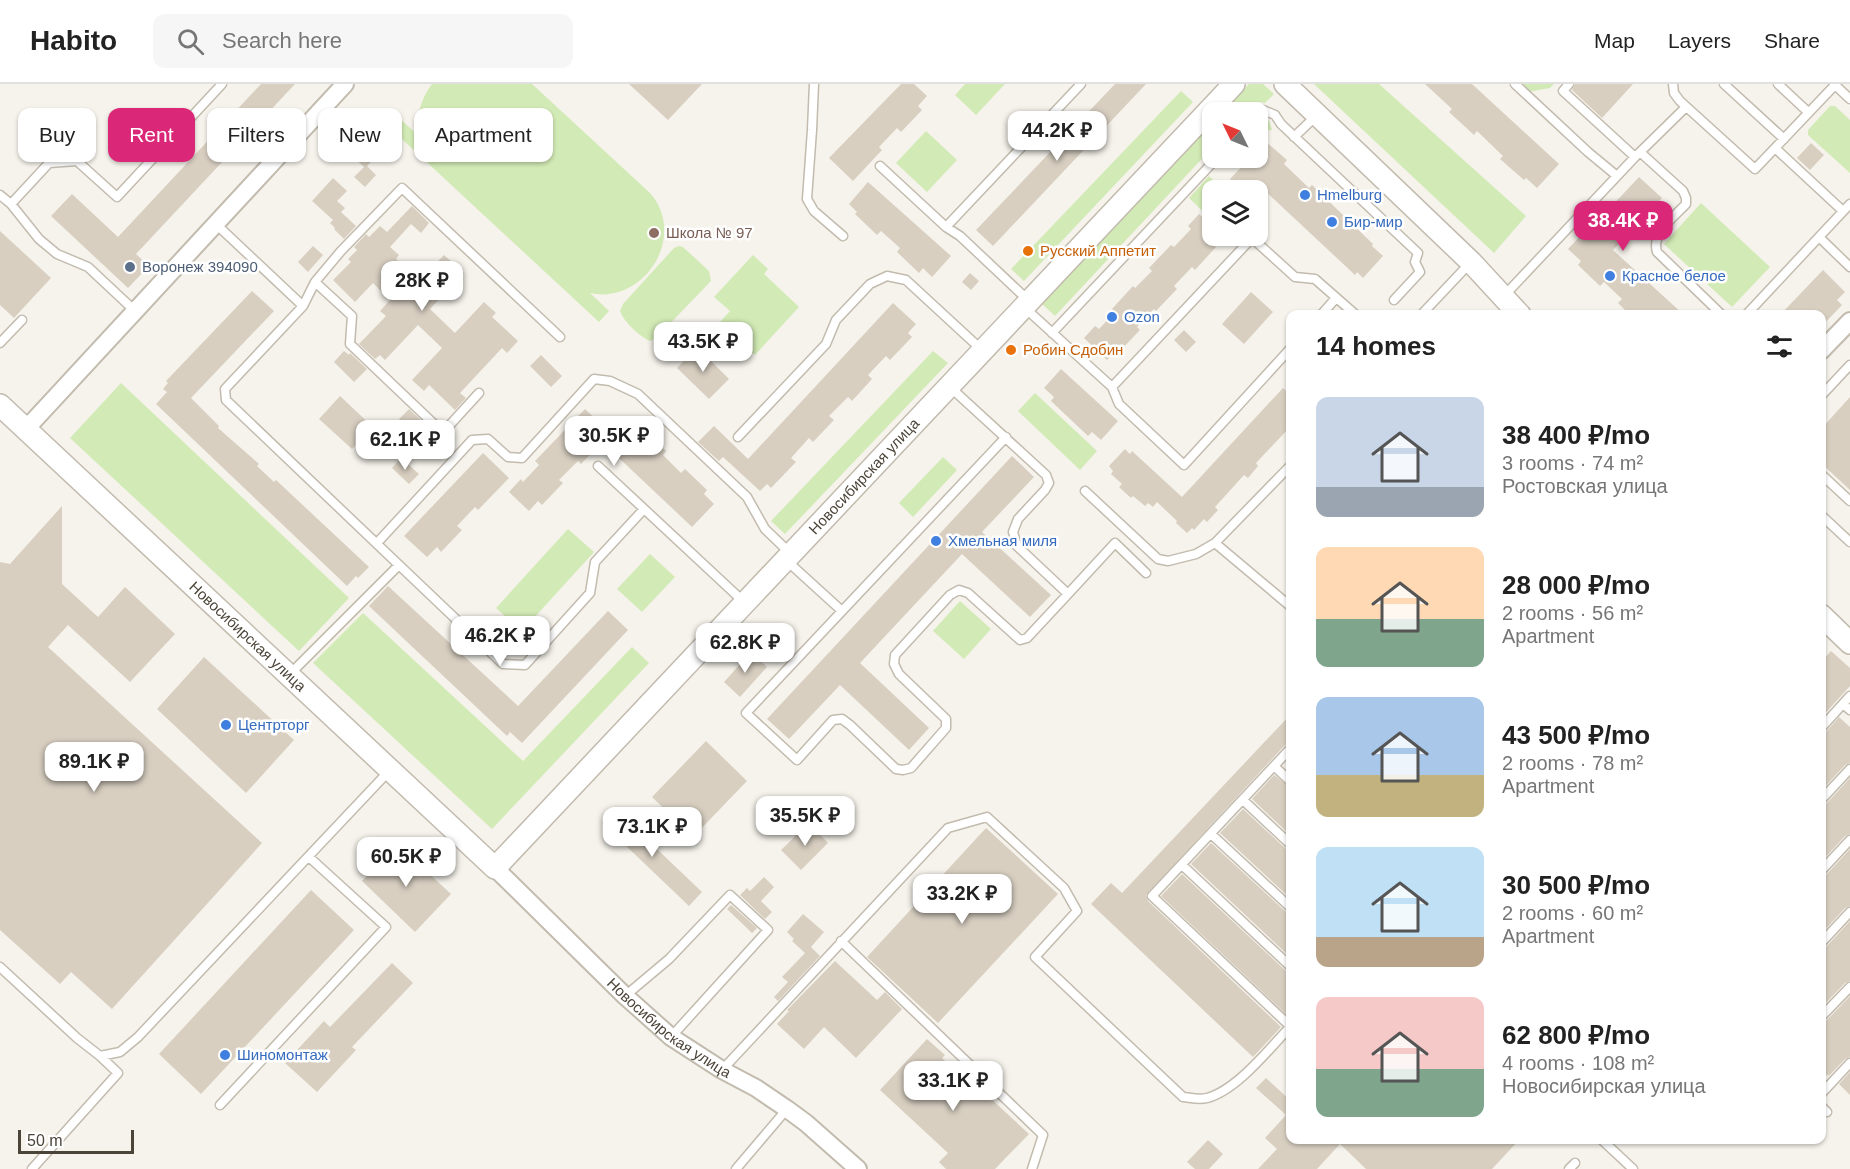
<!DOCTYPE html>
<html lang="en">
<head>
<meta charset="utf-8">
<style>
  :root { --surface:#fff; --page:#f6f6f6; --text:#222; --muted:#767676; --line:#e0e0e0; --accent:#db2777 }
  body { margin:0; font-family:Helvetica,sans-serif; background:var(--page); color:var(--text); height:100vh; display:flex; flex-direction:column; font-size:22px; white-space:nowrap }
  * { box-sizing:border-box; margin:0 }
  p { font-size:20px; color:var(--muted) }
  .icon { flex:none; width:33px; height:33px; fill:none; stroke:currentColor; stroke-width:2; stroke-linecap:round; stroke-linejoin:round }
  .map { position:relative; flex:1; overflow:hidden }
  .sheet { position:absolute; left:1286px; top:226px; width:540px; height:834px; display:flex; flex-direction:column; background:var(--surface); border-radius:12px; box-shadow:0 2px 4px #0004 }
  .sheet>* { flex:none }
  .top-card { position:absolute; left:18px; top:24px; width:570px; height:54px; display:flex; gap:12px }
  .needle { width:39px; rotate:313deg }
  .fabs { position:absolute; left:1202px; top:18px; display:grid; gap:12px }
  .fabs a { display:grid; place-items:center; width:66px; height:66px; border-radius:12px; background:var(--surface); box-shadow:0 2px 4px #0004; font-size:30px }
  .scale { position:absolute; left:18px; bottom:15px; width:116px; box-sizing:border-box; padding-left:6px; border:3px solid #4b4439; border-top:0; font-size:16px; line-height:21px; white-space:nowrap; color:#4b4439; -webkit-text-stroke:4px #fff; paint-order:stroke }
  .price { position:absolute; translate:-50% -51px; padding:0 14px; border-radius:12px; background:#fff; color:#222; font-size:20px; line-height:39px; filter:drop-shadow(0 2px 3px #0008) }
  .price::after { content:''; position:absolute; left:50%; top:36px; width:18px; height:14px; margin-left:-9px; background:inherit; clip-path:polygon(0 0,100% 0,50% 100%) }
  .price.active { background:var(--accent); color:#fff }
  ul { padding:0; list-style:none }
  li { display:flex; align-items:center; gap:18px; height:150px; padding:0 30px }
  li span { display:grid; place-items:center; flex:none; width:168px; height:120px; border-radius:12px; color:#555 }
  li>.icon { margin-inline-start:auto }
  span .icon { width:72px; height:72px; fill:#fffc; stroke-width:1 }
  li b { font-size:26px }
  h2 { display:flex; justify-content:space-between; align-items:center; height:72px; padding:0 30px; font-size:26px }
  .pill { padding:0 21px; border-radius:12px; background:var(--surface); box-shadow:0 2px 4px #0004; font-size:21px; line-height:54px }
  .pill.active { background:var(--accent); color:#fff }
  header { display:flex; align-items:center; gap:36px; box-sizing:border-box; height:84px; padding:0 30px; background:var(--surface); border-bottom:2px solid var(--line) }
  header strong { font-size:28px }
  nav { display:flex; gap:33px; margin-inline-start:auto; font-size:21px }
  .search { width:420px; height:54px; background:var(--page); display:flex; align-items:center; gap:15px; box-sizing:border-box; padding:0 21px; border-radius:12px; color:var(--muted); font-size:22px }
  .map>svg:first-child { display:block }
  .green { fill:#d2eab5 }
  .building { fill:#d8cfc1 }
  .lines { fill:none; stroke-linecap:round; stroke-linejoin:round }
  .service-casing { stroke:#c2bbae; stroke-width:11 }
  .minor-casing { stroke:#c2bbae; stroke-width:20 }
  .tertiary-casing { stroke:#c2bbae; stroke-width:24 }
  .service { stroke:#fff; stroke-width:8 }
  .minor { stroke:#fff; stroke-width:16 }
  .tertiary { stroke:#fff; stroke-width:21 }
  .shop-dot { fill:#3f7fe0; stroke:#fff; stroke-width:2 }
  .education-dot { fill:#8d6e63; stroke:#fff; stroke-width:2 }
  .food-dot { fill:#e8710a; stroke:#fff; stroke-width:2 }
  .service-dot { fill:#5c6f8a; stroke:#fff; stroke-width:2 }
  .labels { text-anchor:middle; stroke-width:5; stroke-linejoin:round; paint-order:stroke }
  .shop-label { font-size:15px; fill:#366cbe; stroke:#fff; text-anchor:start }
  .education-label { font-size:15px; fill:#785e54; stroke:#fff; text-anchor:start }
  .food-label { font-size:15px; fill:#c56008; stroke:#fff; text-anchor:start }
  .service-label { font-size:15px; fill:#4e5e75; stroke:#fff; text-anchor:start }
  .street-label { font-size:15px; fill:#4b4439; stroke:#fff }
</style>
</head>
<body>
<header>
<strong>Habito</strong>
<div class="search"><svg class="icon" aria-label="search" viewBox="0 0 24 24"><circle cx="10" cy="10" r="6"/><path d="M15 15l6 6"/></svg>Search here</div>
<nav><a>Map</a><a>Layers</a><a>Share</a></nav>
</header>
<div class="map">
<svg width="1850" height="1085" viewBox="0 0 1850 1085">
  <rect width="100%" height="100%" fill="#f6f3ec"/>
  <path class="green" d="M432 0H532L650 109C688 152 644 221 590 209L609 227 599 238 390 44 399 34 419 52C416 33 420 16 432 0Z
    M965 0H1005L976 31 955 11Z
    M1249 0H1263L1274 10 1265 19C1255 16 1248 21 1241 28H1226L1223 26Z
    M1314 0H1379L1526 132 1494 169Z
    M1520 0H1554L1550 4 1528 8Z
    M1181 7 1193 18 1024 197 1011 185Z
    M1830 22H1835L1850 36V89L1808 51V46Z
    M1262 32 1269 37 1272 46 1257 47V33Z
    M1212 37V64L1055 232 1041 219Z
    M926 47 957 76 927 108 896 79Z
    M1209 92 1224 106H1212V136L1189 114Z
    M1701 119 1770 183 1732 223 1664 160Z
    M679 162 683 163 709 187 711 197 656 254 650 257C639 252 624 238 620 227L623 220 674 164Z
    M753 171 768 185 764 190 799 223 755 271 720 238 730 227 714 213Z
    M933 267 948 279 785 450 771 437Z
    M121 299 349 514 299 567 70 354Z
    M1035 309 1097 367 1080 386 1018 327Z
    M943 373 957 386 913 433 899 419Z
    M568 445 594 468 522 547 496 524Z
    M650 470 675 493 642 528 617 505Z
    M960 517 991 545 964 575 933 547Z
    M363 529 523 677 632 563 649 579 492 745 313 579Z"/>
  <path class="building" d="M261 0H295L136 170 149 182 128 204 51 132 72 110 118 153Z
    M629 0H702L668 36Z
    M901 0H914L927 12 918 22 922 26 901 48 897 44 879 63 882 66 853 97 829 74Z
    M1115 0H1146L993 162 976 146Z
    M1425 0H1472L1559 80 1537 104 1526 94 1524 96 1500 75 1503 72 1477 47 1474 51 1449 28 1452 25Z
    M1575 0H1633L1602 34 1572 6Z
    M1265 57 1287 76 1284 80 1309 104 1312 101 1373 160 1372 162 1383 172 1363 194 1357 188 1355 191 1262 104 1260 106H1242L1230 95 1250 74H1257V66Z
    M1811 59 1824 71 1810 86 1797 74Z
    M364 63 375 74 367 82 376 91 365 103 354 93 364 83 354 74Z
    M1639 93 1662 114 1652 125 1656 129 1636 150 1632 146 1613 166 1684 231H1630L1618 219 1622 215 1604 198 1600 202 1578 181 1581 177 1568 165 1590 142 1592 143Z
    M333 94 347 107 337 117 345 124 341 128 356 142 344 155 334 145 335 144 330 139 333 136 312 117Z
    M868 98 951 172 932 193 923 184 919 189 897 168 900 164 881 147 877 151 855 130 857 128 849 120Z
    M412 122 429 139 421 149 411 140 390 163 399 171 396 175 413 192 415 190 421 195 444 171 464 189 430 225 455 249 484 218 496 229 492 233 518 257 507 269 502 264 460 309 466 314 455 326 429 301 424 307 412 296 442 264 418 241 385 276 380 271 375 275 359 260 386 232 380 227 390 216 373 199 355 218 333 196 351 178 348 175 357 166 354 163 366 150 369 153 380 142 387 148Z
    M1199 130 1212 142V152H1222L1213 161 1216 163 1195 186 1192 183 1174 202 1177 205 1156 227 1154 225 1137 243 1140 246 1119 268 1117 266 1107 276 1084 254 1095 242 1099 245 1115 228 1112 225 1133 202 1135 204 1152 187 1149 184 1171 161 1174 163 1191 145 1188 142Z
    M0 147 51 194 14 234 0 221Z
    M313 162 323 171 308 188 298 178Z
    M1823 186 1845 208 1837 216 1842 221 1821 243V231H1780Z
    M970 189 979 197 971 206 962 198Z
    M252 207 274 227 191 314 219 342 218 344 259 380 257 382 274 398 276 396 369 483 358 494 356 492 347 502 156 320 167 308 163 305 168 299 166 297Z
    M1251 208 1273 228 1244 260 1222 240Z
    M893 219 916 240 908 249 912 253 890 276 886 272 868 291 872 295 852 317 848 313 829 332 834 336 813 358 809 354 791 374 796 378 771 404 767 400 760 407 723 373 719 377 698 358 714 342 748 375Z
    M1184 246 1196 258 1186 268 1174 256Z
    M697 263 729 295 709 315 677 284Z
    M344 267 349 271 350 269 367 285 354 298 334 278Z
    M541 271 562 292 551 303 530 282Z
    M1061 285 1118 337 1101 356 1092 348 1088 352 1051 317 1054 313 1044 304Z
    M1283 304 1290 310V343L1256 379 1258 382 1248 394 1244 391 1215 423 1218 426 1207 438 1204 435 1194 446 1192 444 1187 449 1176 439 1177 437 1157 418 1153 423 1148 419 1145 422 1133 412 1131 414 1119 403 1122 400 1111 390 1113 387 1109 382 1125 365 1130 370 1132 367 1182 413Z
    M340 312 373 343 352 365 319 335Z
    M1850 313V406L1821 379V345Z
    M409 325 427 342 417 352 399 335Z
    M585 325 617 355 631 341 640 350 644 346 666 367 663 371 681 389 685 385 707 406 704 410 714 420 692 443 602 358 581 380 578 377 559 396 563 399 542 421 538 417 529 427 509 408 521 395 523 398 539 381 535 377Z
    M483 369 509 394 478 426 475 423 457 442 462 446 441 468 437 463 427 473 404 452Z
    M1012 372 1034 393 982 448 1051 511 1030 533 962 470 860 579 929 644 909 666 840 601 789 655 767 635Z
    M401 374 419 390 409 400 392 384Z
    M62 422V500L98 533 125 503 175 550 130 598 68 541 48 563 262 759 112 925 71 888 60 900 0 846V478L10 480Z
    M388 502 518 622 608 527 628 546 522 659 510 648 507 652 369 522Z
    M1831 567 1850 584V602L1821 634V578Z
    M751 568 767 583 740 613 724 598Z
    M204 573 294 656 246 709 157 625Z
    M1290 631V659L1285 661 1146 811 1148 817 1280 942 1281 943 1253 973 1091 820 1111 799 1122 809Z
    M1839 633 1850 643V679L1845 681 1821 707V650L1826 648Z
    M706 657 747 697 693 753 652 713Z
    M1274 691 1290 703V751L1252 715Z
    M1850 694V750L1845 752 1821 778V722L1826 720Z
    M615 725 702 808 689 822 602 739Z
    M1243 725 1286 765 1290 766V814L1220 749Z
    M809 739 828 759 801 786 781 766Z
    M986 744 1058 810 938 939 867 873Z
    M1211 759 1286 828 1290 829V873L1191 780Z
    M397 760 451 810 415 848 362 797Z
    M1850 765V822L1845 824 1821 850V793L1826 791Z
    M1182 790 1286 887 1290 888 1289 933 1161 812Z
    M764 793 774 803 761 817 772 828 765 835 740 811 747 804 750 807Z
    M311 806 354 846 201 1010 159 970Z
    M731 821 757 844 752 849 727 825Z
    M803 830 824 848 811 863 820 872 778 917 774 913 788 898 782 893 805 869 792 857 794 855 787 848Z
    M1850 837V897L1845 899 1821 924V865L1826 863Z
    M835 877 877 916 885 908 902 925 856 974 824 943 804 965 777 940 789 927 787 926Z
    M392 879 413 899 352 963 356 966 317 1008 285 979 324 937 330 943Z
    M1850 912V973L1845 975 1829 992 1828 990 1821 997V939L1826 937Z
    M927 955 945 971 942 974 970 1000 972 997 1029 1050 995 1085H946L939 1078 948 1069 880 1006Z
    M1850 988V1011L1839 1000Z
    M1266 994 1290 1016V1056H1519L1492 1085H1366L1340 1060 1317 1085H1258L1277 1065 1265 1054 1286 1031 1256 1004Z
    M1208 1056 1223 1070 1209 1085H1195L1187 1078Z"/>
  <g class="lines">
    <defs>
      <path id="service" d="M814 0 812 46 807 115 814 127 843 152
        M1515 0 1588 68 1617 92
        M1569 0 1563 7 1635 73
        M1673 0 1674 9 1680 17 1755 85 1835 1
        M1724 0 1784 55
        M1778 0 1808 28
        M1834 0 1850 15
        M1252 28 1263 26 1275 31 1281 40 1418 169 1415 178 1420 188 1394 216
        M1294 53 1317 31
        M1775 64 1843 127
        M1640 68 1683 107 1686 114V120C1674 133 1651 149 1657 168L1722 231
        M880 82 946 143
        M0 111 11 120 39 155 57 170 88 183 135 227
        M11 120 49 79 77 77 117 113 222 0
        M217 141 303 222 225 305 226 316 399 481 289 591
        M1819 153 1850 120
        M315 198 352 232 350 260 436 342 447 344 479 309
        M1503 213 1635 73 1686 23
        M1029 217 960 152 946 143 1081 0
        M303 222 315 198 341 167 402 104 560 253
        M1025 224 1112 303 1252 154 1295 193 1315 195 1356 231
        M1321 231 1336 214
        M1421 231 1470 179
        M1746 231 1819 153 1850 183
        M1052 249 1217 74
        M0 259 22 236
        M950 303 1046 391 1049 399 1045 406 1018 435 1013 448 1017 462 1068 510 1115 459 1146 489
        M1112 303 1119 320 1184 381 1290 265
        M1821 312 1850 281
        M738 353 826 260 836 236 870 200 887 192 906 196 983 267
        M1006 353 746 629 797 676 833 636 842 635 850 641 896 685 903 686 911 684 946 644V635L899 590 894 580 895 571 950 511 959 506 968 509 1020 556 1027 554 1068 510
        M598 382 745 519
        M1821 390 1850 417
        M1085 407 1158 475 1168 477 1196 470 1215 459 1290 382
        M1821 431 1850 458
        M377 459 472 356 488 355 508 373 522 374 594 295 610 297 638 310 747 413 765 445 790 469
        M1215 459 1290 522
        M787 477 842 527
        M399 481 503 580 525 581 590 509 595 478 644 425
        M1843 620 1850 626
        M1821 644 1850 612
        M1274 682 1290 665
        M1290 697 1274 682 1152 812 1290 942
        M1243 716 1290 760
        M1821 716 1850 685
        M1211 750 1290 823
        M1182 781 1290 882
        M1821 787 1850 756
        M841 857 1043 1051 1032 1085
        M1821 859 1850 828
        M0 883 77 954 100 972 120 968 138 953 390 686
        M625 912 669 875 730 811 768 846 671 953
        M1821 933 1850 903
        M722 986 948 744 987 733 1064 804 1077 827 1035 873 1183 1013C1192 1014 1199 1016 1207 1014 1237 1006 1269 965 1290 943
        M1821 1010 1850 979
        M220 1021 386 843 309 773
        M1821 1022 1827 1028
        M1602 1056 1633 1085
        M32 1085 118 989 100 972
        M736 1085 787 1025
        M1569 1085 1575 1079"/>
      <g id="minor">
        <path d="M1821 267 1850 237"/>
        <path d="M26 345 345 0"/>
        <path id="s1" d="M495 784 625 912 671 953 722 986 756 1004 787 1025 806 1039 858 1085"/>
      </g>
      <g id="tertiary">
        <path d="M1285 0 1471 178 1520 231"/>
        <path id="s2" d="M0 321 495 784 1234 0"/>
        <path d="M1821 531 1850 559"/>
      </g>
    </defs>
    <use href="#service" class="service-casing"/>
    <use href="#minor" class="minor-casing"/>
    <use href="#tertiary" class="tertiary-casing"/>
    <use href="#service" class="service"/>
    <use href="#minor" class="minor"/>
    <use href="#tertiary" class="tertiary"/>
  </g>
  <g class="shop-dot">
    <circle cx="1305" cy="111" r="6"/>
    <circle cx="1332" cy="138" r="6"/>
    <circle cx="1610" cy="192" r="6"/>
    <circle cx="1112" cy="233" r="6"/>
    <circle cx="936" cy="457" r="6"/>
    <circle cx="226" cy="641" r="6"/>
    <circle cx="225" cy="971" r="6"/>
  </g>
  <circle class="education-dot" cx="654" cy="149" r="6"/>
  <g class="food-dot">
    <circle cx="1028" cy="167" r="6"/>
    <circle cx="1011" cy="266" r="6"/>
  </g>
  <circle class="service-dot" cx="130" cy="183" r="6"/>
  <g class="labels">
    <g class="shop-label">
      <text x="1317" y="116">Hmelburg</text>
      <text x="1344" y="143">Бир-мир</text>
      <text x="1622" y="197">Красное белое</text>
      <text x="1124" y="238">Ozon</text>
      <text x="948" y="462">Хмельная миля</text>
      <text x="238" y="646">Центрторг</text>
      <text x="237" y="976">Шиномонтаж</text>
    </g>
    <g class="education-label">
      <text x="666" y="154">Школа № 97</text>
    </g>
    <g class="food-label">
      <text x="1040" y="172">Русский Аппетит</text>
      <text x="1023" y="271">Робин Сдобин</text>
    </g>
    <g class="service-label">
      <text x="142" y="188">Воронеж 394090</text>
    </g>
    <g class="street-label">
      <text dy="5" stroke="none"><textPath href="#s2" startOffset="1216">Новосибирская улица</textPath></text>
      <text dy="5" stroke="none"><textPath href="#s2" startOffset="339">Новосибирская улица</textPath></text>
      <text dy="5" stroke="none"><textPath href="#s1" startOffset="237">Новосибирская улица</textPath></text>
    </g>
  </g>
</svg>
<div class="fabs">
<a><svg class="needle" viewBox="-14 -14 28 28"><path d="M0-13l5 13h-10z" fill="#e53935"/><path d="M0 13l5-13h-10z" fill="#767676"/></svg></a>
<a><svg class="icon" aria-label="layers" viewBox="0 0 24 24"><path d="M12 4l9 5-9 5-9-5zM3 14l9 5 9-5"/></svg></a>
</div>
<div class="scale">50 m</div>
<b class="price" style="left:1057px;top:78px">44.2K ₽</b>
<b class="price active" style="left:1623px;top:168px">38.4K ₽</b>
<b class="price" style="left:422px;top:228px">28K ₽</b>
<b class="price" style="left:703px;top:289px">43.5K ₽</b>
<b class="price" style="left:614px;top:383px">30.5K ₽</b>
<b class="price" style="left:405px;top:387px">62.1K ₽</b>
<b class="price" style="left:500px;top:583px">46.2K ₽</b>
<b class="price" style="left:745px;top:590px">62.8K ₽</b>
<b class="price" style="left:94px;top:709px">89.1K ₽</b>
<b class="price" style="left:805px;top:763px">35.5K ₽</b>
<b class="price" style="left:652px;top:774px">73.1K ₽</b>
<b class="price" style="left:406px;top:804px">60.5K ₽</b>
<b class="price" style="left:962px;top:841px">33.2K ₽</b>
<b class="price" style="left:953px;top:1028px">33.1K ₽</b>
<div class="top-card">
<a class="pill">Buy</a>
<a class="pill active">Rent</a>
<a class="pill">Filters</a>
<a class="pill">New</a>
<a class="pill">Apartment</a>
</div>
<section class="sheet">
<h2>14 homes<svg class="icon" aria-label="filters" viewBox="0 0 24 24"><path d="M4 7h16M4 17h16"/><circle cx="9" cy="7" r="2"/><circle cx="15" cy="17" r="2"/></svg></h2>
<ul>
<li><span style="background:linear-gradient(#c9d6e8 75%,#9aa5b1 0)"><svg class="icon" aria-label="home" viewBox="0 0 24 24"><path d="M3 11l9-7 9 7M6 9v11h12V9"/></svg></span><div><b>38 400 ₽/mo</b><p>3 rooms · 74 m²</p><p>Ростовская улица</p></div></li>
<li><span style="background:linear-gradient(#ffd9b3 60%,#7fa58c 0)"><svg class="icon" aria-label="home" viewBox="0 0 24 24"><path d="M3 11l9-7 9 7M6 9v11h12V9"/></svg></span><div><b>28 000 ₽/mo</b><p>2 rooms · 56 m²</p><p>Apartment</p></div></li>
<li><span style="background:linear-gradient(#a9c7e8 65%,#c2b280 0)"><svg class="icon" aria-label="home" viewBox="0 0 24 24"><path d="M3 11l9-7 9 7M6 9v11h12V9"/></svg></span><div><b>43 500 ₽/mo</b><p>2 rooms · 78 m²</p><p>Apartment</p></div></li>
<li><span style="background:linear-gradient(#bfe0f5 75%,#b9a48a 0)"><svg class="icon" aria-label="home" viewBox="0 0 24 24"><path d="M3 11l9-7 9 7M6 9v11h12V9"/></svg></span><div><b>30 500 ₽/mo</b><p>2 rooms · 60 m²</p><p>Apartment</p></div></li>
<li><span style="background:linear-gradient(#f6c9c9 60%,#7fa58c 0)"><svg class="icon" aria-label="home" viewBox="0 0 24 24"><path d="M3 11l9-7 9 7M6 9v11h12V9"/></svg></span><div><b>62 800 ₽/mo</b><p>4 rooms · 108 m²</p><p>Новосибирская улица</p></div></li>
</ul>
</section>
</div>
</body>
</html>
